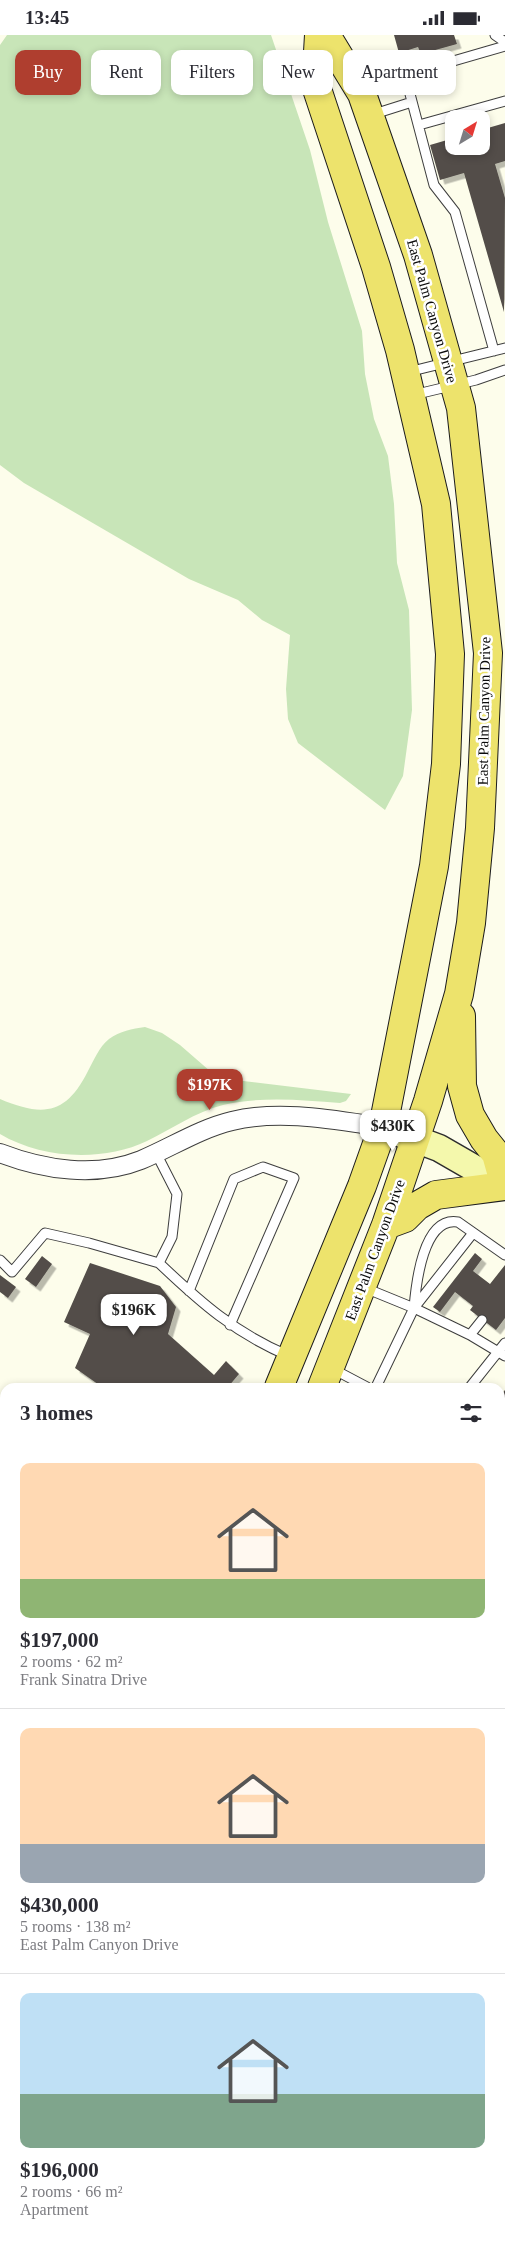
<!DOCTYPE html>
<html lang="en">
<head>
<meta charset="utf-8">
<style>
  :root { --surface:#fff; --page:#f2f2f3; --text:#2b2b33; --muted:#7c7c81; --line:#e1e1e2; --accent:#af3e2f }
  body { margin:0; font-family:"Times New Roman",serif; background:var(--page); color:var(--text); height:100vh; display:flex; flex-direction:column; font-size:19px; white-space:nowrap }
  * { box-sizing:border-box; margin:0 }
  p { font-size:16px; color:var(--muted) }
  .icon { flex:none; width:28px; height:28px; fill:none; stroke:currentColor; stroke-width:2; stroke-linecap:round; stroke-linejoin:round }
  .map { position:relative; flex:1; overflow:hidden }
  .details { position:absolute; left:0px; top:1348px; width:505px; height:866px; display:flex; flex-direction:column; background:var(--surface); border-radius:15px 15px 0 0; box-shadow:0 2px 8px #0003 }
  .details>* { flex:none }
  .hud { position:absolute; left:15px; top:15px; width:475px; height:45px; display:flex; gap:10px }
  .needle { width:32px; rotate:38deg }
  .buttons { position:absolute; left:445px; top:75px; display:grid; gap:10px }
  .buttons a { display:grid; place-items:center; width:45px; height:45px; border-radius:10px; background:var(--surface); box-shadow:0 2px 8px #0003; font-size:25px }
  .price { position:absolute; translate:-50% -42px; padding:0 11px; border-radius:10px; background:#fff; color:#222; font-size:16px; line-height:32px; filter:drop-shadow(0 1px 2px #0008) }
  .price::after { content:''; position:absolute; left:50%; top:30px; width:15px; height:11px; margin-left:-8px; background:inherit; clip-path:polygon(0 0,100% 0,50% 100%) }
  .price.on { background:var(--accent); color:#fff }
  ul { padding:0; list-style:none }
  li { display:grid; align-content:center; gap:10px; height:265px; padding:0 20px }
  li+li { border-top:1px solid var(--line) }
  li span { display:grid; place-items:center; height:155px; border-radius:10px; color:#555 }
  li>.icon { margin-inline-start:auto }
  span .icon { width:90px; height:90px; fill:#fffc; stroke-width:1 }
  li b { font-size:21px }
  h2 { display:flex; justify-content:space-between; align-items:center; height:60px; padding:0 20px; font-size:21px }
  .pill { padding:0 18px; border-radius:10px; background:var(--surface); box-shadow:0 2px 8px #0003; font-size:18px; line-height:45px }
  .pill.on { background:var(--accent); color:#fff }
  .status { display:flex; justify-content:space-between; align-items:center; height:35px; padding:0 25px; background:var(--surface); direction:ltr }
  .status svg { height:14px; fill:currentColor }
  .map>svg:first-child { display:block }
  .green { fill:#c8e5b8 }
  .building { fill:#534e49; filter:url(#shadow) }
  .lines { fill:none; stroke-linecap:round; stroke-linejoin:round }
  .service-casing { stroke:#3e3e3e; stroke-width:11 }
  .minor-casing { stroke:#3e3e3e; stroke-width:20 }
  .secondary-casing { stroke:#2d2d2d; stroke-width:29 }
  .primary-casing { stroke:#1c1c1c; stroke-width:30 }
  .service { stroke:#fff; stroke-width:9 }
  .minor { stroke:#fff; stroke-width:18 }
  .secondary { stroke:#f4f8ac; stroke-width:26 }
  .primary { stroke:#ede36c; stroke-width:28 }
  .labels { text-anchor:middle; stroke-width:5; stroke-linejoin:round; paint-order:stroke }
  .street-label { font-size:15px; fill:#0b0b0b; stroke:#fff }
</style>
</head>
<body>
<div class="status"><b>13:45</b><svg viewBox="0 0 49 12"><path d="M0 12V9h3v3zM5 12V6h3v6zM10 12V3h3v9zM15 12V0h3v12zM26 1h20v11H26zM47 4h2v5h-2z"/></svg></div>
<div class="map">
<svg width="505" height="2213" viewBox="0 0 505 2213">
  <defs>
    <filter id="shadow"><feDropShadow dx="4.5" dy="4.5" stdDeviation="0" flood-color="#0004"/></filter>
  </defs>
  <rect width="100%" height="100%" fill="#fdfdeb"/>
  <path class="green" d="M7 0H271L310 115 328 187 362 296 365 339 374 384 388 421 394 469 397 528 409 575 412 675 403 741 385 775 298 708 288 684 286 654 290 600 262 585 238 565 189 544 24 448 0 430V10Z
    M145 992 162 998 180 1010 218 1043 351 1059 346 1066 340 1068C301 1065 262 1061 223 1070 195 1077 172 1094 147 1106 103 1127 42 1124 0 1099V1064C43 1082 66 1080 88 1036 94 1025 99 1012 109 1004 120 996 132 994 145 992Z"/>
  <path class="building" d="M394 0H454L457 9 421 19 418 12 399 18Z
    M505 88V126L495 129 505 163 504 277 464 138 440 145 430 110 454 103V111H481V95Z
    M475 1218 482 1224 473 1236 490 1249 505 1230V1283L496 1295 470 1275 473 1271 455 1257 440 1277 433 1272Z
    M42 1221 52 1229 36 1252 25 1244Z
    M90 1228 160 1251 176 1272 168 1299 214 1340 226 1326 239 1339 228 1352H102L75 1333 90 1299 64 1287Z
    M0 1240 16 1252 8 1263 0 1257Z
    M505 1355V1425L502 1422 500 1425V1361Z
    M154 2209H254L253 2213H153Z
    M320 2209H347L346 2213H319Z"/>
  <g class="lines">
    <defs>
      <path id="service" d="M495 0 505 7
        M371 80 412 67
        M419 90 505 66
        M494 316 455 177 434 150 405 40 505 11
        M408 337 505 313
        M413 360 476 345 505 335
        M156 1118 177 1159 172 1202 159 1228C201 1268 235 1298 289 1321
        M0 1225 12 1237 45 1198 89 1208 159 1228
        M365 1253 414 1273 376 1352
        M189 1256 234 1144 263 1132 294 1143 230 1290
        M414 1273C416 1249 423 1181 458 1187L505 1220
        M414 1273 470 1300 505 1321
        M414 1273 473 1198
        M470 1300 482 1285
        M331 1333 367 1352
        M470 1352 505 1308
        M500 1457 505 1461
        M500 1566 505 1570
        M443 2209 449 2213
        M66 2213 67 2209"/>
      <path id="minor" d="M0 1118C44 1135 96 1143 141 1125 172 1112 199 1094 232 1086 280 1074 335 1085 383 1092
        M500 1720 505 1715
        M500 1829 505 1833
        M500 2192 505 2196
        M285 2213 286 2209"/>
      <path id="secondary" d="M383 1092 439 1113 505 1151"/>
      <path id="primary" d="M386 1190 405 1183 417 1171 436 1160 505 1151 496 1119 484 1104 470 1080 462 1051 461 981
        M279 1352 362 1151 383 1092 434 831 446 729 450 619 436 469 400 315 376 232 316 51 319 0
        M322 1352 386 1190 428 1066 459 959 471 888 480 793 488 618 461 373 418 220 362 59 326 0
        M0 2104 5 2083
        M10 2213 11 2209"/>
    </defs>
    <use href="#service" class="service-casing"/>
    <use href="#minor" class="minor-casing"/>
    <use href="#secondary" class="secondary-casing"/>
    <use href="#primary" class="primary-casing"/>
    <use href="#service" class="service"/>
    <use href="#minor" class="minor"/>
    <use href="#secondary" class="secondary"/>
    <use href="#primary" class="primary"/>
  </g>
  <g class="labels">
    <g class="street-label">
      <text transform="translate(432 276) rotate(74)" y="5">East Palm Canyon Drive</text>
      <text transform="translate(484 676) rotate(-89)" y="5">East Palm Canyon Drive</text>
      <text transform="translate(375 1215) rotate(-70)" y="5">East Palm Canyon Drive</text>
    </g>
  </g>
</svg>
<div class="buttons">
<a><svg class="needle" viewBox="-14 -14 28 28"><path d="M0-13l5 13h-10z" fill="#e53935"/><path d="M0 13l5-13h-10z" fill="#7c7c81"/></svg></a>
</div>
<b class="price on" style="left:210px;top:1076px">$197K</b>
<b class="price" style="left:393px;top:1117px">$430K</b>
<b class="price" style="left:134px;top:1301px">$196K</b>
<div class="hud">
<a class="pill on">Buy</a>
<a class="pill">Rent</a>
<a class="pill">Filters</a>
<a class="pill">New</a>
<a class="pill">Apartment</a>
</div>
<section class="details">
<h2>3 homes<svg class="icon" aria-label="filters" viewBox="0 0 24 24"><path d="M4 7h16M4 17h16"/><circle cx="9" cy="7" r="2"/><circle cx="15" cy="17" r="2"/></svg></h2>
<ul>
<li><span style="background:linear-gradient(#ffd9b3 75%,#8fb573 0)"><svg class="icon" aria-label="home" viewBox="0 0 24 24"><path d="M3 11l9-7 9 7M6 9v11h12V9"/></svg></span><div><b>$197,000</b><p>2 rooms · 62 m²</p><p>Frank Sinatra Drive</p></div></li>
<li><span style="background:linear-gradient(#ffd9b3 75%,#9aa5b1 0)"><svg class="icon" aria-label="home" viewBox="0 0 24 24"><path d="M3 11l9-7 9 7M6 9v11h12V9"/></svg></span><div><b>$430,000</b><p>5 rooms · 138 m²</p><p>East Palm Canyon Drive</p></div></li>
<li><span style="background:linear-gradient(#bfe0f5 65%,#7fa58c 0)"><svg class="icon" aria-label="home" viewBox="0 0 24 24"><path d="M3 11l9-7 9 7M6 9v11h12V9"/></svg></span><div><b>$196,000</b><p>2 rooms · 66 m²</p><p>Apartment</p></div></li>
</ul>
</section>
</div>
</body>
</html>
